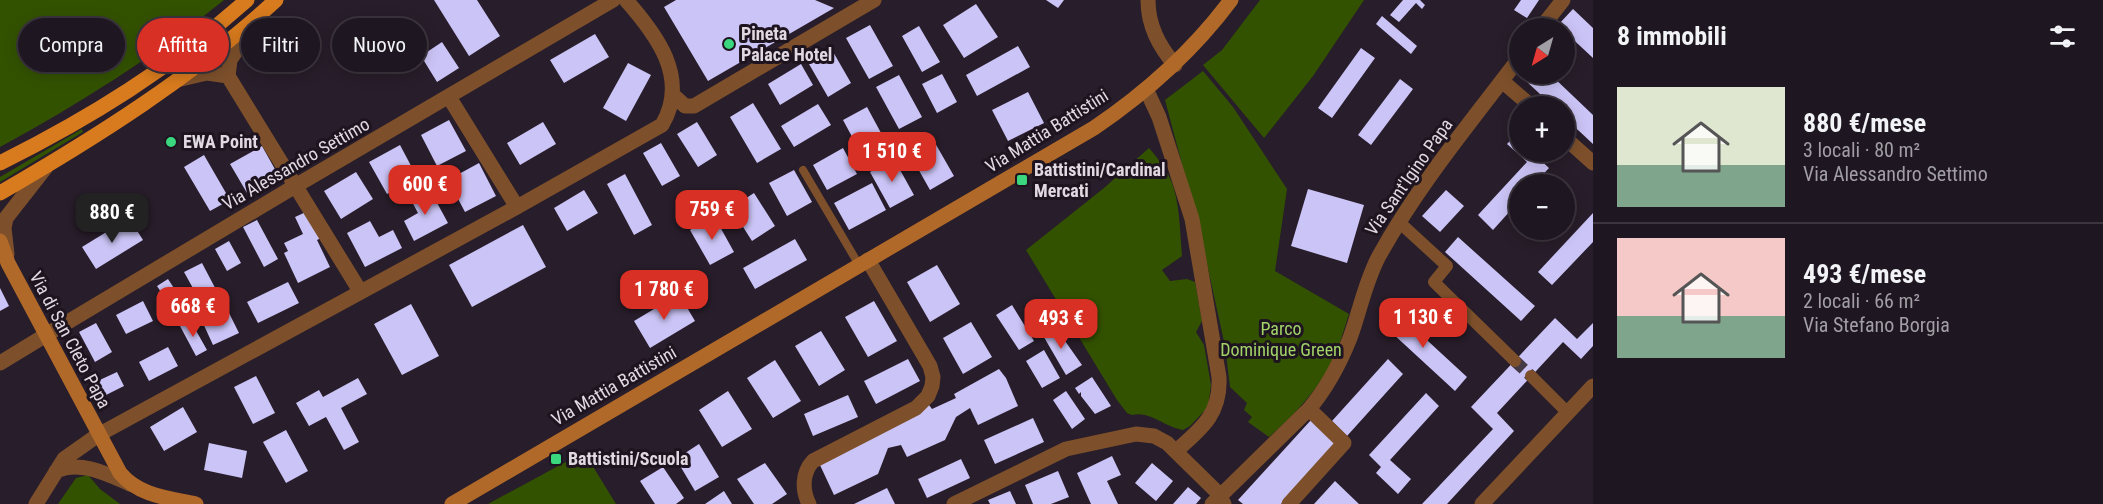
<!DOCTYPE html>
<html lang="it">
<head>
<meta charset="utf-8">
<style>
  :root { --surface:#1e1620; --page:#2b232d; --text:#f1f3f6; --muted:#a19fa5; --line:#3c353e; --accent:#d93025 }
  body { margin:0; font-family:"Roboto Condensed",sans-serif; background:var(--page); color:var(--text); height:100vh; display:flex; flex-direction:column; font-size:22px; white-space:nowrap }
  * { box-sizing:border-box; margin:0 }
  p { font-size:20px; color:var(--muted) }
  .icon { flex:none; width:33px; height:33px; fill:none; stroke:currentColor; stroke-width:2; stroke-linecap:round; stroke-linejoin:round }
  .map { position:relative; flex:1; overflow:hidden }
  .side { display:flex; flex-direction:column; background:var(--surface); width:510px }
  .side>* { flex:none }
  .guide { position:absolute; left:18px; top:18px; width:570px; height:54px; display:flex; gap:12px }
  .needle { width:39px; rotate:217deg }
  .fabs { position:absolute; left:1509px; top:18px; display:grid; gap:12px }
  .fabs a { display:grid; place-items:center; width:66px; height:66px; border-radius:50%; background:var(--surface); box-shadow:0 3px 15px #0003,0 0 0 2px var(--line); font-size:30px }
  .price { position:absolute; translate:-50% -51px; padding:0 14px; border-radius:12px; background:var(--accent); color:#fff; font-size:20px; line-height:39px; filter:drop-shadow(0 2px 3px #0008) }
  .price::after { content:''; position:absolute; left:50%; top:36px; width:18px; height:14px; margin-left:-9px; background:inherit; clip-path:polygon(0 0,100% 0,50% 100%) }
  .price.current { background:#222; color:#fff }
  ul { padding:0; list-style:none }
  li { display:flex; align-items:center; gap:18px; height:150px; padding:0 24px }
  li+li { border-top:2px solid var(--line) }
  li span { display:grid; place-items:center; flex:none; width:168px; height:120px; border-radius:0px; color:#555 }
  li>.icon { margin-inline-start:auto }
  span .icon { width:72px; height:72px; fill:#fffc; stroke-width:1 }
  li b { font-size:26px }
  h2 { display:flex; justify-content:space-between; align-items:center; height:72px; padding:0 24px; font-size:26px }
  .tag { padding:0 21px; border-radius:27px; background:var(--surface); box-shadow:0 3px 15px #0003,0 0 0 2px var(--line); font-size:21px; line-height:54px }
  .tag.current { background:var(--accent); color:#fff }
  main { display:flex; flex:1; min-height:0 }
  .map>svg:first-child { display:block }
  .green { fill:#335200 }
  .building { fill:#cbc4f6 }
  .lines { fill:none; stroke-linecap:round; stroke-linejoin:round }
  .pedestrian-tunnel { stroke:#443946; stroke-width:12; stroke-dasharray:12 6; stroke-linecap:butt }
  .service { stroke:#7d502b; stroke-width:8 }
  .pedestrian { stroke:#7d502b; stroke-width:12 }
  .minor { stroke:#7d502b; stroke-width:15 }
  .tertiary { stroke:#7d502b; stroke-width:15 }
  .secondary { stroke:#b06928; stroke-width:15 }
  .primary { stroke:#d87b1e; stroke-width:15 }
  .poi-dot { fill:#3ad77f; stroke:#1e1420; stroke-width:2 }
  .labels { text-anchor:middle; stroke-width:6; stroke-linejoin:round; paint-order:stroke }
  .poi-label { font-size:18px; font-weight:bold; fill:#e1d9e2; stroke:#1e1420; text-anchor:start }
  .street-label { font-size:18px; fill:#e1d9e2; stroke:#1e1420 }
  .park-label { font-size:18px; fill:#a1d369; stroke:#1e1420 }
</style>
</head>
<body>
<main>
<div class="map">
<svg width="1593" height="504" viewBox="0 0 1593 504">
  <rect width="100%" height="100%" fill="#281d2a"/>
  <path class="green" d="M0 0H224C154 57 79 104 0 147Z
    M1260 0H1364L1313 76 1264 138 1203 65 1222 50Z
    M1203 71 1233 107 1287 189 1275 271 1349 314C1344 329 1340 344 1334 358 1319 389 1294 415 1269 437L1248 422 1252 417 1244 410 1247 403 1230 387 1225 346 1200 232 1165 100Z
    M82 129 83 132 0 182V177Z
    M1149 148C1159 160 1170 174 1174 189 1180 210 1180 234 1182 256L1162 270 1170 281 1187 279 1195 282 1202 321 1196 332 1204 345 1211 385 1208 407 1190 426 1183 430C1162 426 1151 411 1132 415L1127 413 1117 400 1026 250 1104 188Z
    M584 452 616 504H488Z
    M88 475 100 489 120 504H58L76 478Z"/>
  <path class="building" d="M434 0H477L500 36 469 56Z
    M676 0H815L834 8 708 81 664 7Z
    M1046 0H1064L1058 8Z
    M1403 0H1420L1425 5 1422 9 1416 3 1399 22 1390 15Z
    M1521 0H1539L1527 18 1514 10Z
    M976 4 998 37 964 58 943 25Z
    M1573 9 1593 28V58L1564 31V28L1558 25Z
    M1382 16 1417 46 1411 54 1376 24Z
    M870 25 893 66 869 79 846 38Z
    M919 26 940 62 922 72 902 36Z
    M595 34 609 57 564 83 550 60Z
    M442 42 459 68 437 82 421 56Z
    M1018 46 1030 67 977 96 966 75Z
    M1361 48 1375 58 1332 118 1318 108Z
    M832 50 851 83 828 97 809 64Z
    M628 63 651 75 626 121 603 108Z
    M801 64 813 85 780 105 768 84Z
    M942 74 957 102 937 113 922 84Z
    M1533 74H1550L1593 115V144L1564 117V106H1553L1527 82Z
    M899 75 922 117 899 129 876 87Z
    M1400 79 1413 89 1371 145 1358 135Z
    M1028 92 1044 123 1008 141 992 110Z
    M753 103 781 149 757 163 730 117Z
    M818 104 831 125 794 147 781 126Z
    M867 107 887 144 863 157 843 120Z
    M449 120 466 151 437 166 421 135Z
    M543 122 556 144 520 165 507 143Z
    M697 122 717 155 698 167 677 134Z
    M1520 130V152H1539L1536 156 1549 168 1534 184H1520V200L1493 230 1478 215 1527 162 1507 144Z
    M931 136 954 176 930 190 907 149Z
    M661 143 680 176 662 186 643 153Z
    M400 145 417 177 408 182 402 171 391 177 397 189 387 194 369 162Z
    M262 146 281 180 250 198 230 164Z
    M843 148 857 174 827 190 813 165Z
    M204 155 230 200 210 211 184 167Z
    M894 159 914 195 890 208 870 172Z
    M479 163 496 196 465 212 448 180Z
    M794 170 812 202 787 216 769 183Z
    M356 172 373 199 341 219 324 191Z
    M625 174 652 225 634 235 607 184Z
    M872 183 886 210 849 230 834 203Z
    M429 188 448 223 414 241 404 221 418 213 410 198Z
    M1308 189 1364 205 1347 263 1291 246Z
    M584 190 598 213 567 231 554 208Z
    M1446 190 1464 206 1440 232 1422 216Z
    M754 193 775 226 752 241 731 208Z
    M308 211 321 238 317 240 330 267 298 283 284 253 288 251 284 243 303 234 295 217Z
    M1593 213V242L1552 285 1538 272Z
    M714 216 734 252 710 265 690 230Z
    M129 218 143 240 96 269 82 247Z
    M257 220 278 259 264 267 243 227Z
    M370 221 379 237 393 230 402 248 365 267 347 233Z
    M523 225 546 267 472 307 449 265Z
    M1458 237 1535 306 1521 321 1445 252Z
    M795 239 807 260 755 289 743 268Z
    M229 241 241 263 227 271 215 249Z
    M202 263 222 301 205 310 184 272Z
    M937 265 960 304 930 322 907 282Z
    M168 279 183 302 172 309 157 286Z
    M288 282 299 303 258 323 247 302Z
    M0 288 9 306 0 311Z
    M679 294 695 321 650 348 634 321Z
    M143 301 153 321 126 334 116 315Z
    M874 301 897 341 868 357 845 317Z
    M411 304 439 356 402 375 374 324Z
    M1012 305 1034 341 1019 350 996 315Z
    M1391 307 1467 377 1455 391 1379 321Z
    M227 309 239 333 213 345 202 321Z
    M1555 318 1577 339 1593 323V346L1581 359 1563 342 1497 413 1514 431 1447 504H1422L1493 429 1471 407Z
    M190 320 207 350 196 356 180 326Z
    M971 322 992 357 963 374 943 338Z
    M96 323 112 352 95 362 79 332Z
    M1053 324 1082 365 1066 375 1041 332Z
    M821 331 845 370 819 386 795 346Z
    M168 347 178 366 149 381 139 362Z
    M1044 350 1060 378 1042 388 1026 361Z
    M908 359 920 381 876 404 864 381Z
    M1388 359 1403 374 1347 436 1332 421Z
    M775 360 801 401 773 418 747 378Z
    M999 369 1006 378 1018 406 978 425 970 408 956 417 945 440 907 457 901 445 888 448 878 474 834 495 819 463 929 405 932 409 956 398 954 394Z
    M117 372 124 386 98 399 91 384Z
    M256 376 275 413 253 424 234 387Z
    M1092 377 1111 406 1095 414 1081 396V392L1079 394 1075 388Z
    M358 378 367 394 341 408 359 442 344 450 326 417 309 426 296 403 319 390 323 397Z
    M728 391 752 429 722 447 699 410Z
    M1066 391 1085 419 1072 429 1053 400Z
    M1426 393 1439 406 1390 460 1411 479 1398 494 1376 473 1381 467 1369 455Z
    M848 395 858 417 813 436 804 414Z
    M183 407 197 432 164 451 150 427Z
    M1033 418 1044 442 995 464 984 440Z
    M1311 420 1336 443 1281 504H1243L1238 500Z
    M286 430 308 471 286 483 263 442Z
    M209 443 247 451 242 478 204 470Z
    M699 444 719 477 695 491 676 459Z
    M1112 456 1121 475 1107 481 1118 504H1091L1077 473Z
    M961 459 970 478 927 498 918 479Z
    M765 463 787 494 772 504H754L737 479Z
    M1152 463 1173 481 1156 501 1135 483Z
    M663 467 684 498 676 504H655L640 481Z
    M1058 471 1069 497 1051 504H1033L1025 485Z
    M1335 481 1359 504H1314Z
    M1188 487 1201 498 1196 504H1173Z
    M887 488 895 504H854Z
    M724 491 732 504H705Z
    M1010 491 1016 504H990L988 500Z"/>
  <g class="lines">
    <path class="pedestrian-tunnel" d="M1515 361 1531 376"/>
    <path class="service" d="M803 170 859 265"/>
    <path class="pedestrian" d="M1399 222 1447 266 1434 282 1515 361
      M1531 376 1568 413"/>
    <path class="minor" d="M1148 0C1148 26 1159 46 1175 65
      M258 19 230 60 228 76 360 291
      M1541 28 1563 0
      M181 79 207 73 228 76
      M1502 81 1531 106
      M1146 89 1159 117 1192 219 1219 377C1221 414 1201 429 1176 451
      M672 94 685 106H694L874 0
      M449 97 517 207
      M1564 137 1593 163
      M7 254 4 228 6 218 46 167
      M46 335 297 185 613 0
      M98 435 517 207 662 125C690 78 656 34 626 0
      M809 504C802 490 802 473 813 461L916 408 928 396 932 386 933 377 930 366 868 260
      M954 504 1066 449 1136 434 1154 436 1167 443 1216 491 1224 504
      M1212 504 1309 409C1326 389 1340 363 1350 338 1360 311 1365 282 1379 256 1418 185 1471 122 1520 57
      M1289 504 1344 443 1309 409"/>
    <path class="tertiary" d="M0 363 46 335
      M56 471C81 460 107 474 130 484
      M36 504 64 459 98 435
      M1482 504 1593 386"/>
    <path class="secondary" d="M0 241 8 263 120 473C139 496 168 498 196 504
      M452 504 1094 128C1147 92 1193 51 1231 0"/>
    <path class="primary" d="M0 163C90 118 171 68 247 0
      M0 193C95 138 195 75 276 0"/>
  </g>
  <g class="poi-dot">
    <circle cx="729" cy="44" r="6"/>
    <circle cx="171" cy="142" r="6"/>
    <rect x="1016" y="174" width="12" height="12" rx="3"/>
    <rect x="550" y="453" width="12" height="12" rx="3"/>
  </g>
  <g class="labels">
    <g class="poi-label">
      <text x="741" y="40">Pineta<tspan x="741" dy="21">Palace Hotel</tspan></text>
      <text x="183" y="148">EWA Point</text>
      <text x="1034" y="176">Battistini/Cardinal<tspan x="1034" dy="21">Mercati</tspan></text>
      <text x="568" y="465">Battistini/Scuola</text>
    </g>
    <g class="street-label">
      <text transform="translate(1047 131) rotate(-32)" y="6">Via Mattia Battistini</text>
      <text transform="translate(296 164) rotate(-30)" y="6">Via Alessandro Settimo</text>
      <text transform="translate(1409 177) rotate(-55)" y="6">Via Sant'Igino Papa</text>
      <text transform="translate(70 340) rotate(62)" y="6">Via di San Cleto Papa</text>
      <text transform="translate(614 386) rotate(-30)" y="6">Via Mattia Battistini</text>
    </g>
    <g class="park-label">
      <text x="1281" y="335">Parco<tspan x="1281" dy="21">Dominique Green</tspan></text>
    </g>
  </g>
</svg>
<div class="fabs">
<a><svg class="needle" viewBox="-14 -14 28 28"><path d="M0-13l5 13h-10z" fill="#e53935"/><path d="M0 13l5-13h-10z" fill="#a19fa5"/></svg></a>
<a>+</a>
<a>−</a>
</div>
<b class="price" style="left:892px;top:183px">1 510 €</b>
<b class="price" style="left:425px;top:216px">600 €</b>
<b class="price" style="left:712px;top:241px">759 €</b>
<b class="price current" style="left:112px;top:244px">880 €</b>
<b class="price" style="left:664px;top:321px">1 780 €</b>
<b class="price" style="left:193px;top:338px">668 €</b>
<b class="price" style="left:1423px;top:349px">1 130 €</b>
<b class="price" style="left:1061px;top:350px">493 €</b>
<div class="guide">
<a class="tag">Compra</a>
<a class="tag current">Affitta</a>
<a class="tag">Filtri</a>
<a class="tag">Nuovo</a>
</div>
</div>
<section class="side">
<h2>8 immobili<svg class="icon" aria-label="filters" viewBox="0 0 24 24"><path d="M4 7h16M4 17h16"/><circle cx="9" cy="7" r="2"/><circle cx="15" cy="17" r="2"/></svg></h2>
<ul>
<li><span style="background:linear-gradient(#dfe7d0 65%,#7fa58c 0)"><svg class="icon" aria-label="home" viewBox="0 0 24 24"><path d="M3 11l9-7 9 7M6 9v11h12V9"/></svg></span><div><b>880 €/mese</b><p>3 locali · 80 m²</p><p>Via Alessandro Settimo</p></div></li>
<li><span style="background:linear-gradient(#f6c9c9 65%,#7fa58c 0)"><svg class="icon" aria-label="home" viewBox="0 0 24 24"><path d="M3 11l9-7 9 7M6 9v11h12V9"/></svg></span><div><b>493 €/mese</b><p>2 locali · 66 m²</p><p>Via Stefano Borgia</p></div></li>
</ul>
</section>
</main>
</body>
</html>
